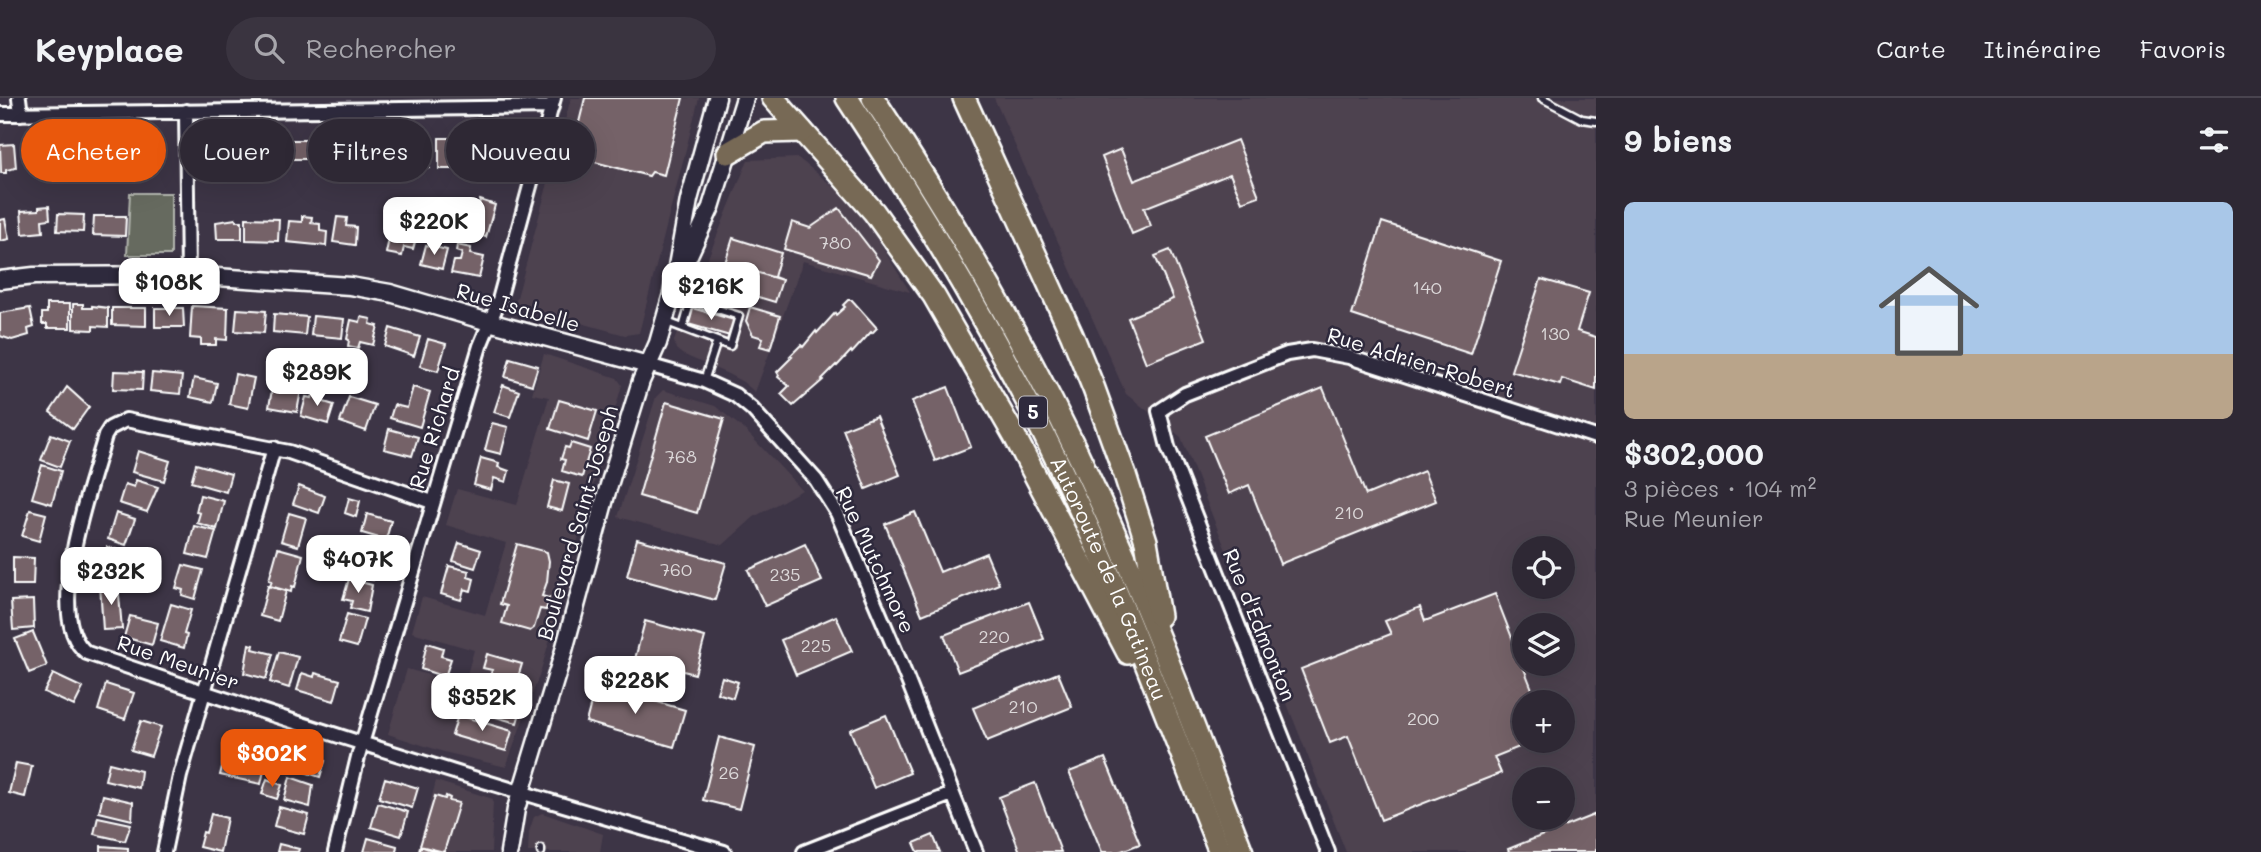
<!DOCTYPE html>
<html lang="fr">
<head>
<meta charset="utf-8">
<style>
  :root { --surface:#2e2834; --page:#3a3440; --text:#f1f3f6; --muted:#a7a6ac; --line:#49444f; --accent:#ea580c }
  body { margin:0; font-family:Mali,sans-serif; background:var(--page); color:var(--text); height:100vh; display:flex; flex-direction:column; font-size:26px; white-space:nowrap }
  * { box-sizing:border-box; margin:0 }
  p { font-size:23px; color:var(--muted) }
  .icon { flex:none; width:38px; height:38px; fill:none; stroke:currentColor; stroke-width:2; stroke-linecap:round; stroke-linejoin:round }
  .map { position:relative; flex:1; overflow:hidden }
  .side { display:flex; flex-direction:column; background:var(--surface); width:665px }
  .side>* { flex:none }
  .top-card { position:absolute; left:21px; top:21px; width:665px; height:63px; display:flex; gap:14px }
  .controls { position:absolute; left:1512px; top:438px; display:grid; gap:14px }
  .controls a { display:grid; place-items:center; width:63px; height:63px; border-radius:50%; background:var(--surface); box-shadow:0 7px 28px #0002,0 0 0 2px var(--line); font-size:35px }
  .price { position:absolute; translate:-50% -60px; padding:0 16px; border-radius:14px; background:#fff; color:#222; font-size:23px; line-height:46px; filter:drop-shadow(0 2px 4px #0008) }
  .price::after { content:''; position:absolute; left:50%; top:42px; width:21px; height:16px; margin-left:-10px; background:inherit; clip-path:polygon(0 0,100% 0,50% 100%) }
  .price.active { background:var(--accent); color:#fff }
  ul { padding:0; list-style:none }
  li { display:grid; align-content:center; gap:14px; height:371px; padding:0 28px }
  li span { display:grid; place-items:center; height:217px; border-radius:10px; color:#555 }
  li>.icon { margin-inline-start:auto }
  span .icon { width:126px; height:126px; fill:#fffc; stroke-width:1 }
  li b { font-size:30px }
  h2 { display:flex; justify-content:space-between; align-items:center; height:84px; padding:0 28px; font-size:30px }
  .chip { padding:0 24px; border-radius:32px; background:var(--surface); box-shadow:0 7px 28px #0002,0 0 0 2px var(--line); font-size:24px; line-height:63px }
  .chip.active { background:var(--accent); color:#fff }
  header { display:flex; align-items:center; gap:42px; box-sizing:border-box; height:98px; padding:0 35px; background:var(--surface); border-bottom:2px solid var(--line) }
  header strong { font-size:33px }
  nav { display:flex; gap:38px; margin-inline-start:auto; font-size:24px }
  .search { width:490px; height:63px; background:var(--page); display:flex; align-items:center; gap:18px; box-sizing:border-box; padding:0 24px; border-radius:38px; color:var(--muted); font-size:26px }
  main { display:flex; flex:1; min-height:0 }
  .map>svg:first-child { display:block }
  .built { fill:#4e4250; fill-rule:evenodd }
  .green { fill:#666b5e; stroke:#b2b5ae; stroke-width:2 }
  .building { fill:#756268; stroke:#fff; stroke-width:2 }
  .lines { fill:none; stroke-linecap:round; stroke-linejoin:round }
  .lane-casing { stroke:#fff; stroke-width:11 }
  .street-casing { stroke:#fff; stroke-width:18 }
  .secondary-casing { stroke:#fff; stroke-width:21 }
  .highway-casing { stroke:#fff; stroke-width:26 }
  .lane { stroke:#2f2a3d; stroke-width:6 }
  .street { stroke:#2f2a3d; stroke-width:12 }
  .secondary { stroke:#2f2a3d; stroke-width:16 }
  .highway { stroke:#776954; stroke-width:21 }
  .labels { text-anchor:middle; stroke-width:5; stroke-linejoin:round; paint-order:stroke }
  .number-label { font-size:18px; fill:#dcd8d9 }
  .shield { fill:#2f2a3d; stroke:#c1bfc5; stroke-width:2 }
  .shield-label { font-size:19px; font-weight:bold; fill:#fff }
  .street-label { font-size:21px; fill:#fff; stroke:#2f2a3d }
</style>
</head>
<body>
<header>
<strong>Keyplace</strong>
<div class="search"><svg class="icon" aria-label="search" viewBox="0 0 24 24"><circle cx="10" cy="10" r="6"/><path d="M15 15l6 6"/></svg>Rechercher</div>
<nav><a>Carte</a><a>Itinéraire</a><a>Favoris</a></nav>
</header>
<main>
<div class="map">
<svg width="1596" height="754" viewBox="0 0 1596 754">
  <rect width="100%" height="100%" fill="#3d3546"/>
  <filter id="ink" filterUnits="userSpaceOnUse"><feTurbulence type="fractalNoise" baseFrequency=".0143" numOctaves="2"/><feDisplacementMap in="SourceGraphic" scale="14" xChannelSelector="R" yChannelSelector="G"/><feConvolveMatrix kernelMatrix="1 2 1 2 8 2 1 2 1" color-interpolation-filters="sRGB"/></filter>
  <g filter="url(#ink)">
    <path class="built" d="M571 0H699L639 235 625 237 515 207Z
      M994 0H1596V754H1346L1181 339 1126 296ZM1524 450H1563V488H1524ZM1524 527H1563V565H1524ZM1524 604H1563V642H1524ZM1524 681H1563V719H1524Z
      M798 60 856 107 910 194 803 163 755 294 743 284 728 276 682 256 676 251 674 243 748 62Z
      M544 256 617 280 622 287 541 572 506 669 444 654 388 636 407 571 464 587 474 552 412 534 422 499 485 517 506 445 446 427 457 391 517 407 549 299 532 296Z
      M663 292 715 308 745 332 802 392 754 419 723 447 618 419 656 299Z
      M436 683 493 701 491 754H417Z
      M542 715 603 736 600 754H528L529 734 534 719Z"/>
    <path class="green" d="M130 95H171V157H127Z"/>
    <path class="building" d="M585 0H683L664 77 652 74 649 78 587 62 589 56 572 53Z
      M391 39V70H378L377 40Z
      M399 39H415L416 70H399Z
      M415 39H428L429 70H416Z
      M362 40H377L378 70H362Z
      M439 40H452L453 71H439Z
      M452 40H467V71H453Z
      M321 41H350V60H322Z
      M477 41H501V84L477 83Z
      M282 42H314L315 61H283Z
      M1237 42 1259 98 1242 104 1230 76 1144 110 1151 128 1132 136 1102 59 1121 51 1134 83Z
      M218 43H244V57L238 58 239 81H219Z
      M246 43H275V62L247 63Z
      M134 44H160L161 60H154V73H135Z
      M26 45H53L54 74 34 75V64H26Z
      M14 46 16 70 6 72V75H1L0 47Z
      M90 46V66H61V47Z
      M99 46H127V65H100Z
      M480 102 495 107 486 139 466 134 473 108 478 110Z
      M49 108 50 121 42 122 43 134 23 136 21 113 39 112V109Z
      M839 110 879 162 871 177 784 151 792 124 810 130Z
      M58 116 84 117 83 134 57 133Z
      M94 118H126L125 138 93 137Z
      M302 118 312 119 311 125 320 126V133L327 134 326 148 287 144 289 123 302 124Z
      M337 119 347 120 346 128 356 129 355 147 333 144Z
      M246 120 279 121 278 143 246 142Z
      M5 121 9 141 0 143V122Z
      M236 121V123H242V141H217L216 124Z
      M386 122 410 128 407 138 416 141 413 151 404 149 402 158 386 155 390 136 384 135Z
      M1382 124 1501 163 1471 256 1352 217Z
      M733 140 781 155 774 179 782 182 725 165Z
      M426 147 447 152 442 171 421 166Z
      M457 147 471 150 470 156 484 159 479 180 451 175 454 163H460L462 155 456 153Z
      M1170 152 1206 241 1146 265 1128 220 1173 201 1155 158Z
      M725 165 782 182 775 204 718 187Z
      M1541 181 1589 195 1577 233 1596 239V292L1562 281 1560 287 1511 273Z
      M848 202H852L877 230 872 235 871 234 852 255 851 253 837 268 836 267 822 281 823 282 793 308 781 296 789 288 778 279 779 277 777 274 792 259 790 258 801 247 803 249 816 233 817 235 835 215 836 217 845 209 843 207Z
      M47 206H70V230H47V226H42V215H47Z
      M73 206H83V210H92V208L108 210V229L93 228V232L73 231Z
      M192 208 228 210 227 242 216 241V247H201V241L190 240Z
      M750 209 780 218 770 251 760 248 763 240 753 237 746 223Z
      M30 210 34 229 28 231 29 237 12 242 0 238V215Z
      M112 210H146V228L112 227Z
      M155 210H183L184 229H155Z
      M692 210 734 222 730 238 688 226Z
      M237 211 266 213 264 235 235 233Z
      M274 216 307 219 305 237 273 234Z
      M313 218 344 221 342 240 311 237Z
      M361 219 371 221 370 226 378 228 373 247 360 244 358 250 348 248 349 242 347 241 351 222 360 224Z
      M390 230 420 239 414 258 385 248Z
      M428 241 446 246 438 273 420 268Z
      M510 260 538 268 532 287 505 279Z
      M114 273 143 274 142 292 113 291Z
      M152 275 182 278 180 296 150 293Z
      M235 276 254 280 248 310 229 306Z
      M194 280 217 285 213 304 190 299Z
      M273 286 301 292 297 314 269 309Z
      M503 287 519 293 510 319 494 314Z
      M67 289 89 309 73 331 50 314Z
      M413 289 430 294 420 329 390 320 394 307 407 310Z
      M948 289 971 349 935 363 912 303Z
      M315 290 324 293 321 303 334 307 328 326 301 318 306 299 312 300Z
      M1323 290 1366 397 1424 373 1436 403 1280 466 1249 387 1229 396 1205 338Z
      M349 299 375 307 366 333 340 324Z
      M559 302 597 313 588 343 550 331Z
      M666 304 724 321 697 415 639 398Z
      M876 318 900 377 866 391 843 331Z
      M492 325 508 329 501 356 485 352Z
      M389 331 418 339 412 358 384 351Z
      M51 336 70 343 60 369 41 362Z
      M571 345 590 351 582 379 562 373 565 362 561 361 565 349 569 350Z
      M138 353 170 363 164 383 132 374Z
      M481 360 499 365 498 369 509 373 506 384 494 380 491 392 474 387Z
      M196 366 231 376 226 394 191 384Z
      M42 367 61 373 52 406 32 400Z
      M136 382 158 389 147 414 119 405 125 386 134 389Z
      M554 382 569 386 562 413 547 409Z
      M299 388 325 398 319 415 293 406Z
      M200 397 224 403 217 431 197 425 200 415 196 414Z
      M349 400 360 403 356 419 345 415Z
      M30 412 46 416 39 443 22 438Z
      M915 414 940 474 986 455 999 486 922 517 885 426Z
      M116 415 135 421 126 447 108 441Z
      M289 415 306 420 298 448 281 443Z
      M367 416 391 423 386 442 362 435Z
      M194 428 216 433 208 461 187 456Z
      M637 441 726 465 715 502 627 478Z
      M459 445 481 452 475 470 453 463Z
      M365 446 382 450 380 456H383L373 482 356 478 359 467 353 466 355 456 361 458Z
      M517 446 547 454 549 463 547 484 542 498 549 500 546 512 540 511 534 530 530 533 502 525 507 508 500 506Z
      M805 446 822 483 765 508 748 472Z
      M107 449 123 453 116 477 100 473Z
      M278 450 303 457 295 489 292 488 291 494 270 488 272 483 269 482Z
      M13 459 34 460 33 487H13Z
      M183 467 203 472 195 501 182 497 183 492 176 490Z
      M449 468 469 473 468 479 474 481 471 493 464 491 461 502 441 496Z
      M349 481 372 487 367 514 350 510 352 503 343 501Z
      M118 486 122 531 103 532 100 487Z
      M268 488 286 493 278 523 260 518Z
      M1495 496 1537 604H1524V642H1537L1494 659 1501 675 1381 722 1348 638 1330 645 1301 571 1391 536 1385 523 1420 509 1425 523Z
      M33 502 34 530 13 532 11 503Z
      M1029 504 1044 541 958 574 944 537Z
      M171 506 191 512 184 536 187 537 184 550 160 543Z
      M347 516 365 521 357 549 339 544Z
      M130 518 158 525 152 547 124 539Z
      M836 518 852 553 796 577 781 542Z
      M645 523 705 539 695 576 635 561Z
      M33 534 47 568 29 575 15 541Z
      M427 545 443 550 441 558 451 561 445 579 421 571Z
      M249 546 254 547 253 551 273 556 266 581 244 575Z
      M279 554 298 559 289 590 270 584Z
      M487 556 522 566 513 596 487 588 492 572 483 570Z
      M302 575 314 579 315 575 340 582 334 603 297 592Z
      M1058 575 1072 609 987 643 973 610Z
      M53 576 83 590 74 608 44 594Z
      M722 579 738 584 733 600 717 595Z
      M106 586 134 595 125 621 98 612Z
      M596 586 685 612 674 649 586 624Z
      M466 588 523 605 517 625 460 609Z
      M458 617 512 633 506 653 452 637Z
      M886 617 910 675 874 690 850 632Z
      M141 623 161 629 151 658 131 652Z
      M719 639 755 649 739 711 703 702Z
      M297 654 325 663 320 679 292 670Z
      M244 658 266 664 261 686 220 677 224 661 241 666Z
      M1105 660 1140 746 1119 754H1102L1069 674Z
      M16 665 32 668 25 699 9 695Z
      M109 665 141 673 139 690 105 682Z
      M290 679 313 687 310 709 284 702Z
      M385 680 418 690 412 710 379 700Z
      M267 681 282 687 277 701 262 696Z
      M1035 685 1061 754H1020L999 699Z
      M103 697 133 704 132 722 99 714Z
      M435 698 445 701 446 698 450 700 449 703 459 705 444 754 420 748Z
      M378 705 408 714 401 738 371 729Z
      M279 709 309 717 304 736 274 728Z
      M211 716 227 720 220 754 199 749 203 734 206 735Z
      M1596 716V754H1509L1508 751Z
      M98 719 131 726 125 743 94 736Z
      M933 737 940 754H918L914 745Z
      M368 740 397 748 396 754H364Z
      M279 746 299 751 298 754H277Z
      M101 748 128 750V754H101Z
      M420 748 438 754 419 753Z"/>
    <g class="lines">
      <defs>
        <path id="lane" d="M1542 0 1582 21 1596 23
          M674 197 739 218 730 248 717 243 704 283
          M667 224 717 243
          M683 230 691 202
          M541 751V754"/>
        <path id="street" d="M19 0 21 16
          M186 13 188 177
          M0 16 552 9
          M648 267 704 283 735 297 752 311 816 382 837 415 902 568 976 754
          M432 404 289 354 126 322 110 330 105 338C92 385 41 520 87 555 298 627 510 693 724 754
          M164 754 180 678 274 350
          M335 754 358 659 480 248 499 202 554 0
          M804 754 952 696
          M1328 754 1168 349 1159 313 1185 296 1287 256 1312 252 1349 259 1596 339"/>
        <path id="secondary" d="M683 170 711 109 745 0
          M0 182 34 178 188 177 350 188 390 195 489 224 648 267
          M509 754 516 711 563 556 606 397 641 283 658 245 672 196 689 102 717 0"/>
        <g id="highway">
          <path d="M773 0 874 114 934 198 1014 337 1128 555"/>
          <path id="s1" d="M847 0C933 130 1012 264 1077 405 1130 519 1174 637 1220 754"/>
          <path d="M873 0C958 128 1035 261 1099 401 1152 516 1196 636 1242 754"/>
          <path d="M964 0 1072 237 1094 291 1125 377 1146 443 1159 518"/>
          <path d="M728 55 764 34 802 33"/>
        </g>
      </defs>
      <use href="#lane" class="lane-casing"/>
      <use href="#street" class="street-casing"/>
      <use href="#secondary" class="secondary-casing"/>
      <use href="#highway" class="highway-casing"/>
      <use href="#lane" class="lane"/>
      <use href="#street" class="street"/>
      <use href="#secondary" class="secondary"/>
      <use href="#highway" class="highway"/>
    </g>
  </g>
  <g class="labels">
    <g class="number-label">
      <text x="835" y="151">780</text>
      <text x="1427" y="196">140</text>
      <text x="1555" y="242">130</text>
      <text x="681" y="365">768</text>
      <text x="1349" y="421">210</text>
      <text x="676" y="478">760</text>
      <text x="785" y="483">235</text>
      <text x="994" y="545">220</text>
      <text x="816" y="554">225</text>
      <text x="1023" y="615">210</text>
      <text x="1423" y="627">200</text>
      <text x="729" y="681">26</text>
    </g>
    <rect class="shield" x="1019" y="298.5" width="28" height="31" rx="5"/>
    <g class="shield-label">
      <text x="1033" y="321">5</text>
    </g>
    <g class="street-label">
      <text transform="translate(518 210) rotate(16)" y="7">Rue Isabelle</text>
      <text transform="translate(1421 265) rotate(17)" y="7">Rue Adrien-Robert</text>
      <text transform="translate(435 330) rotate(-73)" y="7">Rue Richard</text>
      <text transform="translate(578 425) rotate(-74)" y="7">Boulevard Saint-Joseph</text>
      <text transform="translate(875 462) rotate(65)" y="7">Rue Mutchmore</text>
      <text dy="7" stroke="none"><textPath href="#s1" startOffset="548">Autoroute de la Gatineau</textPath></text>
      <text transform="translate(1259 527) rotate(68)" y="7">Rue d'Edmonton</text>
      <text transform="translate(178 565) rotate(19)" y="7">Rue Meunier</text>
    </g>
  </g>
</svg>
<div class="controls">
<a><svg class="icon" aria-label="locate" viewBox="0 0 24 24"><circle cx="12" cy="12" r="6"/><path d="M12 2v4M12 18v4M2 12h4M18 12h4"/></svg></a>
<a><svg class="icon" aria-label="layers" viewBox="0 0 24 24"><path d="M12 4l9 5-9 5-9-5zM3 14l9 5 9-5"/></svg></a>
<a>+</a>
<a>−</a>
</div>
<b class="price" style="left:434px;top:159px">$220K</b>
<b class="price" style="left:169px;top:220px">$108K</b>
<b class="price" style="left:711px;top:224px">$216K</b>
<b class="price" style="left:317px;top:310px">$289K</b>
<b class="price" style="left:358px;top:497px">$407K</b>
<b class="price" style="left:111px;top:509px">$232K</b>
<b class="price" style="left:635px;top:618px">$228K</b>
<b class="price" style="left:482px;top:635px">$352K</b>
<b class="price active" style="left:272px;top:691px">$302K</b>
<div class="top-card">
<a class="chip active">Acheter</a>
<a class="chip">Louer</a>
<a class="chip">Filtres</a>
<a class="chip">Nouveau</a>
</div>
</div>
<section class="side">
<h2>9 biens<svg class="icon" aria-label="filters" viewBox="0 0 24 24"><path d="M4 7h16M4 17h16"/><circle cx="9" cy="7" r="2"/><circle cx="15" cy="17" r="2"/></svg></h2>
<ul>
<li><span style="background:linear-gradient(#a9c7e8 70%,#b9a48a 0)"><svg class="icon" aria-label="home" viewBox="0 0 24 24"><path d="M3 11l9-7 9 7M6 9v11h12V9"/></svg></span><div><b>$302,000</b><p>3 pièces · 104 m²</p><p>Rue Meunier</p></div></li>
</ul>
</section>
</main>
</body>
</html>
